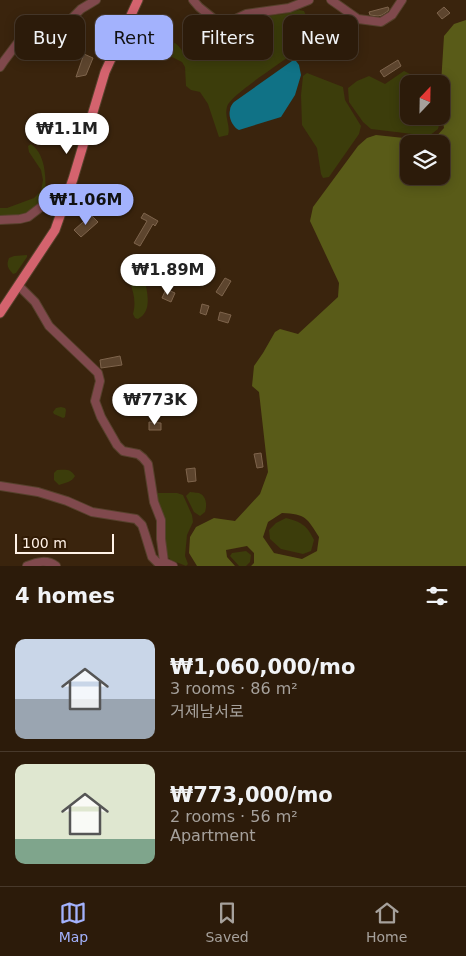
<!DOCTYPE html>
<html lang="en">
<head>
<meta charset="utf-8">
<style>
  :root { --surface:#2c1b0a; --page:#342413; --text:#f1f3f6; --muted:#a6a19c; --line:#48392b; --accent:#a3b2fd }
  body { margin:0; font-family:"DejaVu Sans","Noto Sans KR",sans-serif; background:var(--page); color:var(--text); height:100vh; display:flex; flex-direction:column; font-size:19px; white-space:nowrap }
  * { box-sizing:border-box; margin:0 }
  p { font-size:16px; color:var(--muted) }
  .icon { flex:none; width:28px; height:28px; fill:none; stroke:currentColor; stroke-width:2; stroke-linecap:round; stroke-linejoin:round }
  .map { position:relative; height:566px; overflow:hidden }
  .details { display:flex; flex-direction:column; background:var(--surface); flex:1 }
  .details>* { flex:none }
  .top-card { position:absolute; left:15px; top:15px; width:436px; height:45px; display:flex; gap:10px }
  .needle { width:32px; rotate:22deg }
  .tools { position:absolute; left:400px; top:75px; display:grid; gap:10px }
  .tools a { display:grid; place-items:center; width:50px; height:50px; border-radius:10px; background:var(--surface); box-shadow:0 2px 12px #0003,0 0 0 1px var(--line); font-size:25px }
  .scale { position:absolute; left:15px; bottom:12px; width:99px; box-sizing:border-box; padding-left:5px; border:2px solid #fff2e7; border-top:0; font-size:14px; line-height:18px; white-space:nowrap; color:#fff2e7; -webkit-text-stroke:4px #301a04; paint-order:stroke }
  .price { position:absolute; translate:-50% -42px; padding:0 11px; border-radius:18px; background:#fff; color:#222; font-size:16px; line-height:32px; filter:drop-shadow(0 1px 2px #0008) }
  .price::after { content:''; position:absolute; left:50%; top:30px; width:15px; height:11px; margin-left:-8px; background:inherit; clip-path:polygon(0 0,100% 0,50% 100%) }
  .price.current { background:var(--accent); color:#111 }
  ul { padding:0; list-style:none }
  li { display:flex; align-items:center; gap:15px; height:125px; padding:0 15px }
  li+li { border-top:1px solid var(--line) }
  li span { display:grid; place-items:center; flex:none; width:140px; height:100px; border-radius:10px; color:#555 }
  li>.icon { margin-inline-start:auto }
  span .icon { width:60px; height:60px; fill:#fffc; stroke-width:1 }
  li b { font-size:21px }
  h2 { display:flex; justify-content:space-between; align-items:center; height:60px; padding:0 15px; font-size:21px }
  .pill { padding:0 18px; border-radius:10px; background:var(--surface); box-shadow:0 2px 12px #0003,0 0 0 1px var(--line); font-size:18px; line-height:45px }
  .pill.current { background:var(--accent); color:#111 }
  .dock { display:flex; justify-content:space-around; align-items:center; height:70px; border-top:1px solid var(--line); background:var(--surface); font-size:14px; color:var(--muted) }
  .dock a { display:grid; justify-items:center; gap:2px }
  .dock .current { color:var(--accent) }
  .map>svg:first-child { display:block }
  .green { fill:#3c3d0b }
  .forest { fill:#595b18; fill-rule:evenodd }
  .water { fill:#107286 }
  .building { fill:#5d452e; stroke:#7e644c }
  .lines { fill:none; stroke-linecap:round; stroke-linejoin:round }
  .minor-casing { stroke:#56412c; stroke-width:10 }
  .major-casing { stroke:#56412c; stroke-width:11 }
  .minor { stroke:#80494d; stroke-width:8 }
  .major { stroke:#d4636e; stroke-width:9 }
</style>
</head>
<body>
<div class="map">
<svg width="466" height="566" viewBox="0 0 466 566">
  <rect width="100%" height="100%" fill="#3a240d"/>
  <path class="green" d="M299 10 304 11 309 22C304 37 290 33 291 53L288 57C277 66 229 96 227 107 224 117 231 126 228 135L219 137 208 104 200 92 191 90 186 86 185 67 182 62 172 57 166 51 168 45 175 43C181 47 183 54 189 58 199 62 222 47 231 42L234 36 230 30 231 26 249 18 284 14Z
    M404 71 412 75H434L437 76V84H409V116H438L439 125 438 129 429 136 371 129 363 122 349 102 348 88 357 81 369 76 385 84Z
    M307 73 343 87 345 100 361 126 359 134 329 177 323 178 321 174 317 148 302 125 301 95 303 76Z
    M31 144C48 157 45 181 46 201L26 215 0 217V208H7L34 198 41 191 43 180 41 170 29 152 28 146Z
    M27 255V257L16 273 13 274C8 268 6 266 9 258L14 256Z
    M140 275 144 277C147 291 153 311 138 319L135 318 133 314C136 303 134 293 130 283L132 279Z
    M61 407 65 408 66 410 65 417 63 418 54 414 53 412 56 408Z
    M57 470C65 470 70 468 75 476 72 482 65 483 59 485L54 480V473Z
    M190 492C191 492 198 493 199 493 207 496 207 506 205 512L200 516 194 512 186 496Z
    M158 493H177L183 495 192 515 193 522 187 535 185 556 188 564 186 566 171 560 168 557 165 541V519L156 496Z
    M286 518C301 522 307 525 314 540L311 551 303 554 281 549 270 539 269 530 276 523Z
    M246 551 251 555 250 562 246 566H239L230 556 232 553Z"/>
  <path class="forest" d="M466 20V566H251L254 563V553L247 546 226 550 227 557 235 566H197L189 553 190 537 196 527 214 518 235 521 260 494 268 472 259 392 252 386 254 366 263 353 275 332 280 329 298 334 338 297 339 283 310 221 313 207 358 146 367 138 376 135 432 141 444 128 441 109V84L444 36 454 24ZM409 144H441V176H409ZM282 513C306 514 307 518 319 537L317 551 302 559 274 553 263 537 268 522Z"/>
  <path class="water" d="M292 61H296L299 65 301 75 295 95 281 117 239 130C233 127 228 118 230 110 230 107 232 104 234 102Z"/>
  <path class="building" d="M388 7 389 9 388 11 382 15 378 16 370 15 369 12Z
    M444 7 450 13 442 19 437 13Z
    M84 54 93 58 86 75 76 77Z
    M398 60 401 66 384 77 380 71Z
    M123 201 128 206 119 216 113 211Z
    M144 213 158 221 155 226 153 224 140 246 134 243 147 221 141 218Z
    M91 215 98 222 81 237 74 230Z
    M225 278 231 281 222 296 216 292Z
    M166 289 175 293 171 302 162 298Z
    M202 304 209 306 206 315 200 313Z
    M220 312 231 315 228 323 218 320Z
    M120 356 122 365 101 368 100 360Z
    M149 422 161 423V430H149Z
    M261 453 263 467 257 468 254 454Z
    M195 468 196 481 188 482 186 469Z"/>
  <g class="lines">
    <defs>
      <path id="minor" d="M193 0 199 7 214 19 231 21 246 14 289 8 309 0
        M331 0 358 19 381 22 392 15 402 0
        M0 67 4 61 19 41 26 36 61 27 67 23 81 9 96 0
        M0 220 20 219 28 217 41 207 45 206 64 207
        M19 286 35 302 49 326 98 373 100 381 95 401 101 417 117 445 123 451 138 454 143 458 148 464 154 502 161 520V539L164 562
        M0 486 38 492 67 501 92 512 136 519 142 525 145 534 152 557 158 563 164 562 173 566
        M27 566C37 562 47 559 56 566"/>
      <path id="major" d="M0 313 55 230 73 179 105 72 138 0"/>
    </defs>
    <use href="#minor" class="minor-casing"/>
    <use href="#major" class="major-casing"/>
    <use href="#minor" class="minor"/>
    <use href="#major" class="major"/>
  </g>
</svg>
<div class="tools">
<a><svg class="needle" viewBox="-14 -14 28 28"><path d="M0-13l5 13h-10z" fill="#e53935"/><path d="M0 13l5-13h-10z" fill="#a6a19c"/></svg></a>
<a><svg class="icon" aria-label="layers" viewBox="0 0 24 24"><path d="M12 4l9 5-9 5-9-5zM3 14l9 5 9-5"/></svg></a>
</div>
<div class="scale">100 m</div>
<b class="price" style="left:67px;top:155px">₩1.1M</b>
<b class="price current" style="left:86px;top:226px">₩1.06M</b>
<b class="price" style="left:168px;top:296px">₩1.89M</b>
<b class="price" style="left:155px;top:426px">₩773K</b>
<div class="top-card">
<a class="pill">Buy</a>
<a class="pill current">Rent</a>
<a class="pill">Filters</a>
<a class="pill">New</a>
</div>
</div>
<section class="details">
<h2>4 homes<svg class="icon" aria-label="filters" viewBox="0 0 24 24"><path d="M4 7h16M4 17h16"/><circle cx="9" cy="7" r="2"/><circle cx="15" cy="17" r="2"/></svg></h2>
<ul>
<li><span style="background:linear-gradient(#c9d6e8 60%,#9aa5b1 0)"><svg class="icon" aria-label="home" viewBox="0 0 24 24"><path d="M3 11l9-7 9 7M6 9v11h12V9"/></svg></span><div><b>₩1,060,000/mo</b><p>3 rooms · 86 m²</p><p>거제남서로</p></div></li>
<li><span style="background:linear-gradient(#dfe7d0 75%,#7fa58c 0)"><svg class="icon" aria-label="home" viewBox="0 0 24 24"><path d="M3 11l9-7 9 7M6 9v11h12V9"/></svg></span><div><b>₩773,000/mo</b><p>2 rooms · 56 m²</p><p>Apartment</p></div></li>
</ul>
</section>
<nav class="dock">
<a class="current"><svg class="icon" aria-label="map" viewBox="0 0 24 24"><path d="M3 6l6-2 6 2 6-2v14l-6 2-6-2-6 2zM9 4v14M15 6v14"/></svg>Map</a>
<a><svg class="icon" aria-label="saved" viewBox="0 0 24 24"><path d="M7 4h10v16l-5-4-5 4z"/></svg>Saved</a>
<a><svg class="icon" aria-label="home" viewBox="0 0 24 24"><path d="M3 11l9-7 9 7M6 9v11h12V9"/></svg>Home</a>
</nav>
</body>
</html>
